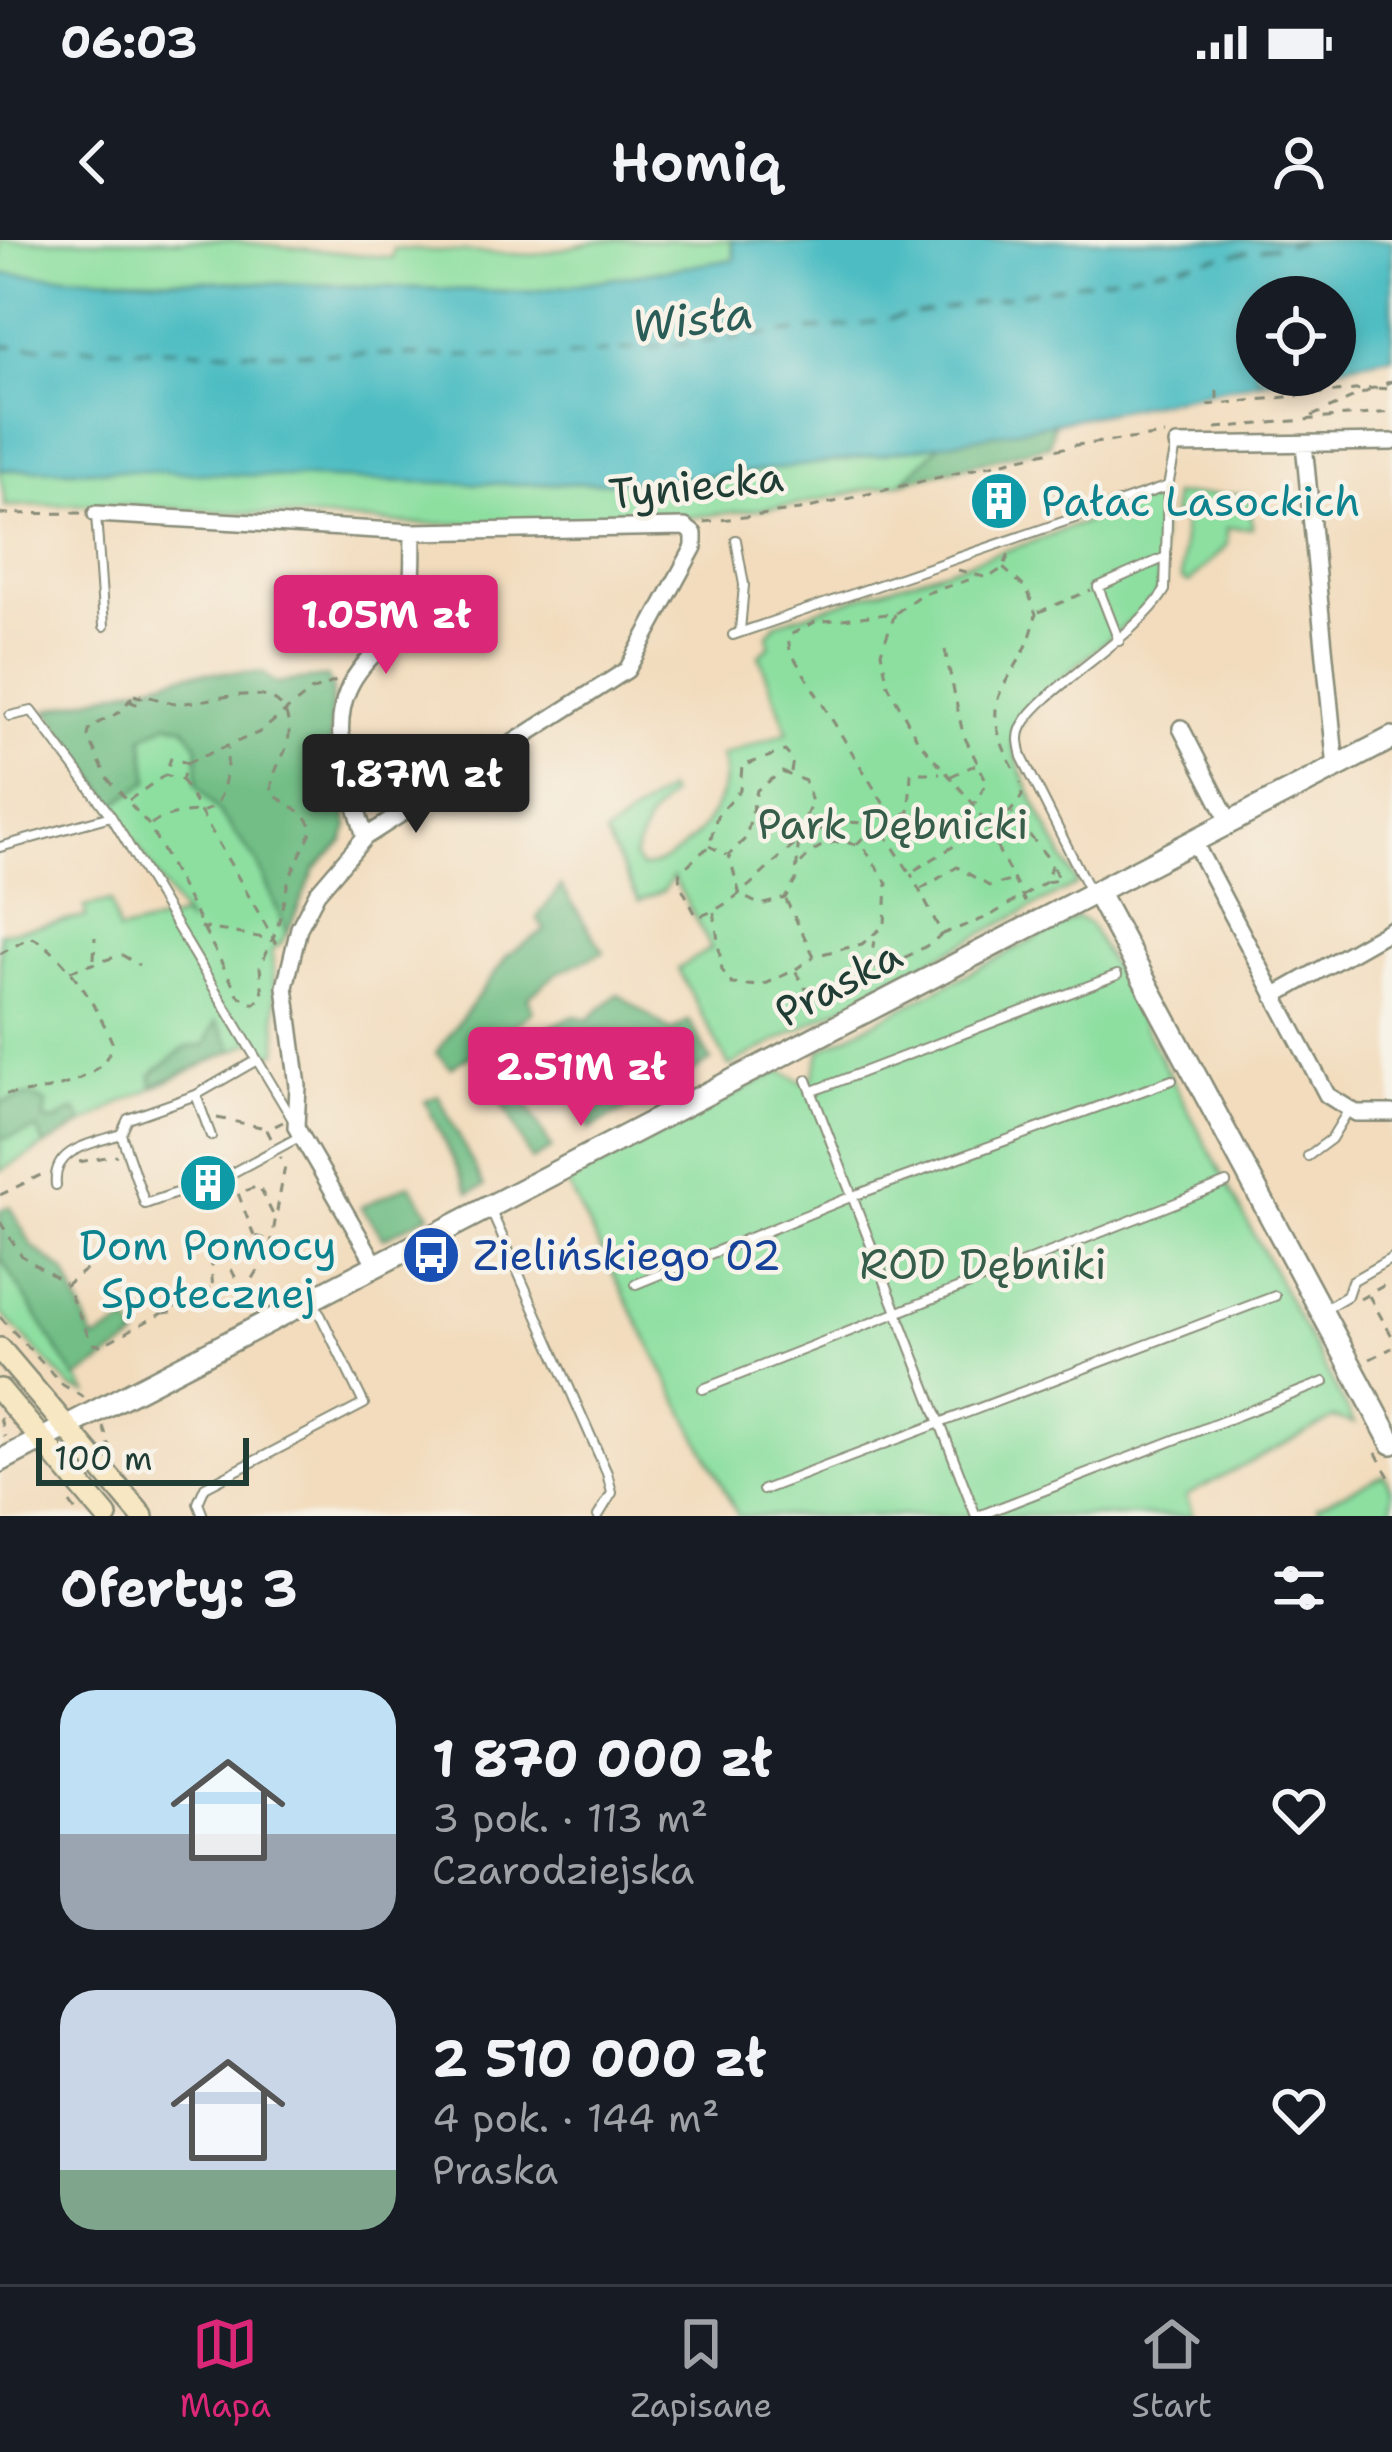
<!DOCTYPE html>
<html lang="pl">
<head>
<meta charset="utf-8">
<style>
  :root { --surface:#171b24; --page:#20242c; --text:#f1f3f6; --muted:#9ea1a6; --line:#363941; --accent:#db2777 }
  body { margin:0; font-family:"Shantell Sans",sans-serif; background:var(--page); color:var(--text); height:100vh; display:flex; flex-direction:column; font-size:45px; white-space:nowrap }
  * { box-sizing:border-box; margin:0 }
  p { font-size:39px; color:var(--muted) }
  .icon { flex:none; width:66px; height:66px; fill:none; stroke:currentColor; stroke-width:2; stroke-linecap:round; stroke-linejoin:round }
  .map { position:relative; height:1276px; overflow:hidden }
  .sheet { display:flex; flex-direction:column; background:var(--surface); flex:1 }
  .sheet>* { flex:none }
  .tools { position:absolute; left:1236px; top:36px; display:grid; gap:24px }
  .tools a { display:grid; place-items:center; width:120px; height:120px; border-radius:50%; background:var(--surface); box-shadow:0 6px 18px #0003; font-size:60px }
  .scale { position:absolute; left:36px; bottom:30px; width:213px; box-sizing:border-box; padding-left:12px; border:6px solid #1f3d34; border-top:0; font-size:33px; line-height:42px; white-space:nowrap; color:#1f3d34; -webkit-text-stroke:9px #f7f3e8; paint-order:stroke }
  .price { position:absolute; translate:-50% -102px; padding:0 27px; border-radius:12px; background:var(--accent); color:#fff; font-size:39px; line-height:78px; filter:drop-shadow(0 3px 6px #0008) }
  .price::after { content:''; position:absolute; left:50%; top:72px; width:36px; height:27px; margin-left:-18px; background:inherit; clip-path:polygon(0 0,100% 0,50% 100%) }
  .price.selected { background:#222; color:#fff }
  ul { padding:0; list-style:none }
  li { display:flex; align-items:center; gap:36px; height:300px; padding:0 60px }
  li span { display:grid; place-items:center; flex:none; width:336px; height:240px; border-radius:36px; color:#555 }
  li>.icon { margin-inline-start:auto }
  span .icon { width:144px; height:144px; fill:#fffc; stroke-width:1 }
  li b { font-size:51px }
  h2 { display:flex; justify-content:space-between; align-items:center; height:144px; padding:0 60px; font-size:51px }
  .status { display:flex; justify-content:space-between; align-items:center; height:84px; padding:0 60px; background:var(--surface); direction:ltr }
  .status svg { height:33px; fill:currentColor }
  header { display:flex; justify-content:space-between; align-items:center; height:156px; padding:0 60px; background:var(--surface); font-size:54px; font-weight:600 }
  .menu { display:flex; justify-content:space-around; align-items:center; height:168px; border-top:3px solid var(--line); background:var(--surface); font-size:33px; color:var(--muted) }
  .menu a { display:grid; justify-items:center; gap:6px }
  .menu .selected { color:var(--accent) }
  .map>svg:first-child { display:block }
  .green { fill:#8ddfa0; stroke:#568e6a; stroke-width:3 }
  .forest { fill:#72be86; stroke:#487e5d; stroke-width:3 }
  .water { fill:#4ebdc3; stroke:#367d7c; stroke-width:3 }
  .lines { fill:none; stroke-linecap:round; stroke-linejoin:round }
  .ferry { stroke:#2b5d58; stroke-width:3; stroke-dasharray:15 12; stroke-linecap:butt }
  .service-casing { stroke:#888c78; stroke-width:12 }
  .minor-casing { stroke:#888c78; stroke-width:20 }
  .tertiary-casing { stroke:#888c78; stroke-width:26 }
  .secondary-casing { stroke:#888c78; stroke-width:26 }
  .path { stroke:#888c78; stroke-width:3; stroke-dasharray:9 9; stroke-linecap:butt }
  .service { stroke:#fff; stroke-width:8 }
  .minor { stroke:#fff; stroke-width:15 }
  .tertiary { stroke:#fff; stroke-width:21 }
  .secondary { stroke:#f7e8c3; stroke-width:21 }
  .labels { text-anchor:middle; stroke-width:9; stroke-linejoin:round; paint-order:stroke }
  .street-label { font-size:42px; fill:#1f3d34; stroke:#f7f3e8 }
  .culture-label { font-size:42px; fill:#0d838f; stroke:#f7f3e8; text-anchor:start }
  .park-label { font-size:42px; fill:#355d4a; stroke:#f7f3e8 }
  .transit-label { font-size:42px; fill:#164399; stroke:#f7f3e8; text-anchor:start }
  .water-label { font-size:45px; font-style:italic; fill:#2b5d58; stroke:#f7f3e8 }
</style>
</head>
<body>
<div class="status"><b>06:03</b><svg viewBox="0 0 49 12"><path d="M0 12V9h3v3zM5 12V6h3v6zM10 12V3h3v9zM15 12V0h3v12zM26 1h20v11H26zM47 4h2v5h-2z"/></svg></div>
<header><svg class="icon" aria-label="back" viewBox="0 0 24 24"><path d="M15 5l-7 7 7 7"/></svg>Homiq<svg class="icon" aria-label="person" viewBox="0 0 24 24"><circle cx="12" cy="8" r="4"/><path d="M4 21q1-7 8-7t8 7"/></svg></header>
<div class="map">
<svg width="1392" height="1276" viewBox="0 0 1392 1276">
  <rect width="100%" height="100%" fill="#f7f3e8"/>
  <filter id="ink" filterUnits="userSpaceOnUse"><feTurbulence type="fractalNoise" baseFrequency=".00833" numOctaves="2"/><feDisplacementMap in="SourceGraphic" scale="24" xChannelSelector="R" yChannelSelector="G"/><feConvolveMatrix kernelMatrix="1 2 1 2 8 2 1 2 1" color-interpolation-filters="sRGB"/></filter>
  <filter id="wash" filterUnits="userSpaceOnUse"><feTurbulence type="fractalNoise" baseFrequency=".004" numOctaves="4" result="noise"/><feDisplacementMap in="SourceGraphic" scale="48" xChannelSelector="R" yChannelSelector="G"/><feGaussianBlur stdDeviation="2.7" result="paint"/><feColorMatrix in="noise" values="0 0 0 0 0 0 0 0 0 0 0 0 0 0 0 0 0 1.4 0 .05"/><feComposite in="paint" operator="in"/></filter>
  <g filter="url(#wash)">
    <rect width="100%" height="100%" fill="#f2dcbd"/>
    <path class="green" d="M0 0H223L393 18 394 9 535 15 601 0H731L735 19 529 52 0 34Z
      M943 202 903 242 796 265 650 282 412 284 103 264 5 266 0 230C215 226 430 249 645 241 746 237 844 218 943 202Z
      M1250 254 1252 288H1227V305L1189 343 1182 339 1183 276 1172 275 1173 255Z
      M1151 257 1159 258 1162 265 1158 353C1131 389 1012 465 1013 502 1014 529 1063 617 1077 644L729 826 678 729 711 708 673 637 663 651 639 661 605 595 667 550 670 555 648 580 634 617 641 628C684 623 738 559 721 516L788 492 759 415 770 406 768 395 777 383 1029 303Z
      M191 433H262L275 443 327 437 332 447 330 505 348 586 343 601 315 629 282 702 272 710 278 811 271 814 256 800 123 862 0 931V693L86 677 85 667 111 661 118 692 182 676 189 685 48 470Z
      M1077 677 1090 685 1354 1183 1334 1178 1186 1256 1193 1276H738L566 942 780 831 803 842 813 837 821 810Z
      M0 1017 87 1153 72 1148 0 1072Z
      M1384 1234 1392 1250V1276H1321L1317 1266Z"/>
    <path class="forest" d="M1055 180 1049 205 903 242 943 202Z
      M191 433H262L275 443 327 437 332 447 330 505 348 586 343 601 315 629 287 693 257 622 197 544 198 507 185 487 168 483 143 497 149 541 114 565 48 470Z
      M561 646 604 712 557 733 528 757 533 772 451 828 436 813 508 715 545 690 537 678Z
      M618 754 671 791 689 780 711 821 590 889 540 791 574 776 589 779Z
      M216 781 234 810 152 846V834L186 807 205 805Z
      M499 814 552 909 531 920 484 824Z
      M30 855 46 863 44 880 56 881 75 869 83 883 45 906 37 889 0 900V863Z
      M438 855 484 946 469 953 425 861Z
      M410 944 430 974 384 998 361 967Z
      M9 966 33 1007 65 1032 94 1100 129 1082 137 1099 76 1139 0 1017V971Z"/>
    <path class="water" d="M731 0C768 0 803 7 839 0H1392V116L1335 127V57H1257V135H1293C1083 176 870 227 656 240 437 254 218 226 0 230V34L529 52 735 19Z"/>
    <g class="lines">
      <path class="ferry" d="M0 106 552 118 856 85 1309 0"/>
    </g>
  </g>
  <g filter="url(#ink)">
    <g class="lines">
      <defs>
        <path id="service" d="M96 275 104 386
          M736 300 744 345 740 391
          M733 395 1168 246
          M1119 401 1098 347 1166 317
          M10 476 32 471 111 576 293 880
          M0 607 111 576
          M1089 650 1022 517C1020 507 1017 498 1021 489 1034 454 1138 397 1165 350L1168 246 1176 206
          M807 840 976 1276
          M813 851 1117 735
          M196 855 211 896
          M1308 916 1331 899 1348 871
          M219 940 299 897
          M56 945C52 908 92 904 121 894
          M185 950 145 964 121 894 128 879 196 855 257 820
          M491 971 607 1233 612 1253 598 1276
          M636 1044 853 956 1172 840
          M1323 1070 1347 1056 1352 1041 1392 1018
          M703 1149 1226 943
          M763 1250 1275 1056
          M203 1276 198 1263 205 1247 364 1164 315 1064
          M978 1276 1324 1142"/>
        <path id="minor" d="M1304 204 1336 528
          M1177 205 1392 202
          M96 274 413 292 685 287 694 294V307L627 430 365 597 317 653 299 688 285 747 298 846 296 887 377 1027
          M1181 488 1230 583
          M365 597C353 553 328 496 348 450 357 429 373 415 389 399 417 371 412 329 413 292
          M1194 602 1327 855 1356 873H1392
          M1274 756 1392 689"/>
        <path id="tertiary" d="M1097 652 1392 1203
          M0 1221 1392 498"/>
        <path id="secondary" d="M0 1109 142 1276
          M0 1150 106 1276"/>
      </defs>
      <use href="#service" class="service-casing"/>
      <use href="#minor" class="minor-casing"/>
      <use href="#tertiary" class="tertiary-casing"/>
      <use href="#secondary" class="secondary-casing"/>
      <path class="path" d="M1217 150V162
        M1207 165 1375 148 1392 141
        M1312 176 1375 148 1392 149
        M1216 188 1392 172
        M0 274 82 273
        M704 282 800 270 1076 205 1165 195
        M1003 328 1027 349 1036 374C1023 449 966 443 1016 533
        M958 330 988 338 1003 328 1010 312
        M1039 372 1091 350
        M895 374 881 412 888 445 917 499 976 567 1027 666
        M945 410 963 494 987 542 975 563
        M134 455 142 458 139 465 131 462Z
        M132 457 120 472 90 487 88 496 107 538 149 585 239 756 254 764 263 756 260 727 277 689 289 638 313 588 304 574 272 554C269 528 290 515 289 491 288 430 210 465 177 463 164 463 152 456 140 455
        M187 523 260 492 311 451 336 441
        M360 524 372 526 374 552 391 560 407 543H417
        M782 532 805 541 812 562 799 592 796 640 785 658 761 665 740 655 729 615 746 598 757 550Z
        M791 532 793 520 785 511 742 526 740 550 717 576 709 606 680 632 681 646 697 677C765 658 800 557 881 588L910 633 1011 571 1022 556 1021 542
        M951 536 975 525
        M182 540 280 710
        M129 560 165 535 171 518 187 523 182 540 165 535
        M888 571 896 577 909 572 911 533H940
        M151 584C199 556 224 601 228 508
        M857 604 888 571 790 411 788 396 815 382 896 373 920 355 975 338
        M709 606 727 615
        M1046 642 1059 640 1053 627
        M921 649 957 627 989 646 1011 641
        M786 660 814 716 862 704 885 685 887 643 864 608C837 596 818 602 800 625
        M714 672 722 730 732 744 761 746 795 730 805 748 820 752C862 724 902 729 942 694L911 634
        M200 687 270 699
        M942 694 988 677 1046 642 1051 626 1047 617 1012 573
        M0 714 31 697C65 713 98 768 112 802 108 843 34 855 0 854
        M94 719 95 697
        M869 726 874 701
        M796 729 813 717
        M70 731 122 715 139 725
        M217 878 266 888
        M271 898 267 890 283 882
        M79 922 117 915
        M0 955 47 932
        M0 982 22 1016 65 1043
        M254 996 238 953 259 946 276 981
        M225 1013 254 996 271 1000
        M100 1018 66 1045 92 1104 102 1105 210 1048
        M244 1054 270 1010 285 926 280 917
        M1369 1056 1392 1096
        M1360 1059 1392 1041
        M163 1073 209 1068 214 1062 211 1026 223 1013 251 1068
        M0 1077 63 1145 85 1158
        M1370 1119 1392 1108
        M0 1178 5 1197
        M103 1186 111 1211
        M1376 1213 1392 1243
        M70 1263 79 1276"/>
      <use href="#service" class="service"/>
      <use href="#minor" class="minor"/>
      <use href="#tertiary" class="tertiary"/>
      <use href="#secondary" class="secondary"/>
    </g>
  </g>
  <defs>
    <symbol id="building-disc" viewBox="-11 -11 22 22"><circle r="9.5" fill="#0f9aa8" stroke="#f7f3e8"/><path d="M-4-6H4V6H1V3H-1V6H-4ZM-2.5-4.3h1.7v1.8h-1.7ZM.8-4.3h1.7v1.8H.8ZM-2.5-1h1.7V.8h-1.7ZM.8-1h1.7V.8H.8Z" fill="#fff"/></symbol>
    <symbol id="bus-disc" viewBox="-11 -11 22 22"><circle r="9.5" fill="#1a4fb4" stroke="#f7f3e8"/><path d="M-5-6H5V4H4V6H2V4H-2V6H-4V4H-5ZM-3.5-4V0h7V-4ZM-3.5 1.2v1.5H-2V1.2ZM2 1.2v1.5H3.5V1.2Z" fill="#fff"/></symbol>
  </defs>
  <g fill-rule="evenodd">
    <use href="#building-disc" x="966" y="228" width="66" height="66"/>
    <use href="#building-disc" x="175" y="910" width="66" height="66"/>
    <use href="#bus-disc" x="398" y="982" width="66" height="66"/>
  </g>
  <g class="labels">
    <g class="street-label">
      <text transform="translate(696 245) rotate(-6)" y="15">Tyniecka</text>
      <text transform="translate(838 743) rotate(-28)" y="15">Praska</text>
    </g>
    <g class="culture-label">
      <text x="1041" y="276">Pałac Lasockich</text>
      <text x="208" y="1020" text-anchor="middle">Dom Pomocy<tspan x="208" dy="48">Społecznej</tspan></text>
    </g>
    <g class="park-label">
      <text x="893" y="599">Park Dębnicki</text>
      <text x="983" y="1039">ROD Dębniki</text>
    </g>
    <g class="transit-label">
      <text x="473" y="1030">Zielińskiego 02</text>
    </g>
    <g class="water-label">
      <text transform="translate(692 79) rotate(-7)" y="16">Wisła</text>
    </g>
  </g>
</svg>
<div class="tools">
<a><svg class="icon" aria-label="locate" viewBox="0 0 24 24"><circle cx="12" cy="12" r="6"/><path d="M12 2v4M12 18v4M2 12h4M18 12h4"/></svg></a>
</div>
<div class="scale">100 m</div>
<b class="price" style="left:386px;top:437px">1.05M zł</b>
<b class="price selected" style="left:416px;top:596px">1.87M zł</b>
<b class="price" style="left:581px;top:889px">2.51M zł</b>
</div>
<section class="sheet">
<h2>Oferty: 3<svg class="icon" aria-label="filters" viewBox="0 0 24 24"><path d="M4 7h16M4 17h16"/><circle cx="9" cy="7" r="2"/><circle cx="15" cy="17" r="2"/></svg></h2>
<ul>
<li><span style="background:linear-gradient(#bfe0f5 60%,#9aa5b1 0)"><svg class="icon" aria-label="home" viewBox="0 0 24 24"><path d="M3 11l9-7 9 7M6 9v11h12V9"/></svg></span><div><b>1 870 000 zł</b><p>3 pok. · 113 m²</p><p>Czarodziejska</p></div><svg class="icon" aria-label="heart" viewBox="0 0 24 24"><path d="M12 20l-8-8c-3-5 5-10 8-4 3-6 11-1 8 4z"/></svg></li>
<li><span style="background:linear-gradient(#c9d6e8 75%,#7fa58c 0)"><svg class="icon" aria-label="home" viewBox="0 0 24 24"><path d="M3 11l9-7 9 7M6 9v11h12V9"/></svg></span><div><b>2 510 000 zł</b><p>4 pok. · 144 m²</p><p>Praska</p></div><svg class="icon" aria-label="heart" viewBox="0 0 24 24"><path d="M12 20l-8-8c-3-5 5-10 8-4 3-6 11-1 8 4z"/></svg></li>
</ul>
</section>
<nav class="menu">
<a class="selected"><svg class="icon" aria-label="map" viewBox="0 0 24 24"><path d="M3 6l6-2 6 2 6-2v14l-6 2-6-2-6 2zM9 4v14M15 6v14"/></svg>Mapa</a>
<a><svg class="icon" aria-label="saved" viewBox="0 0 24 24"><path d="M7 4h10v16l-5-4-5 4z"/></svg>Zapisane</a>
<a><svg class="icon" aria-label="home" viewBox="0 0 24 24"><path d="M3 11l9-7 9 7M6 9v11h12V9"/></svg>Start</a>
</nav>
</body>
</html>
